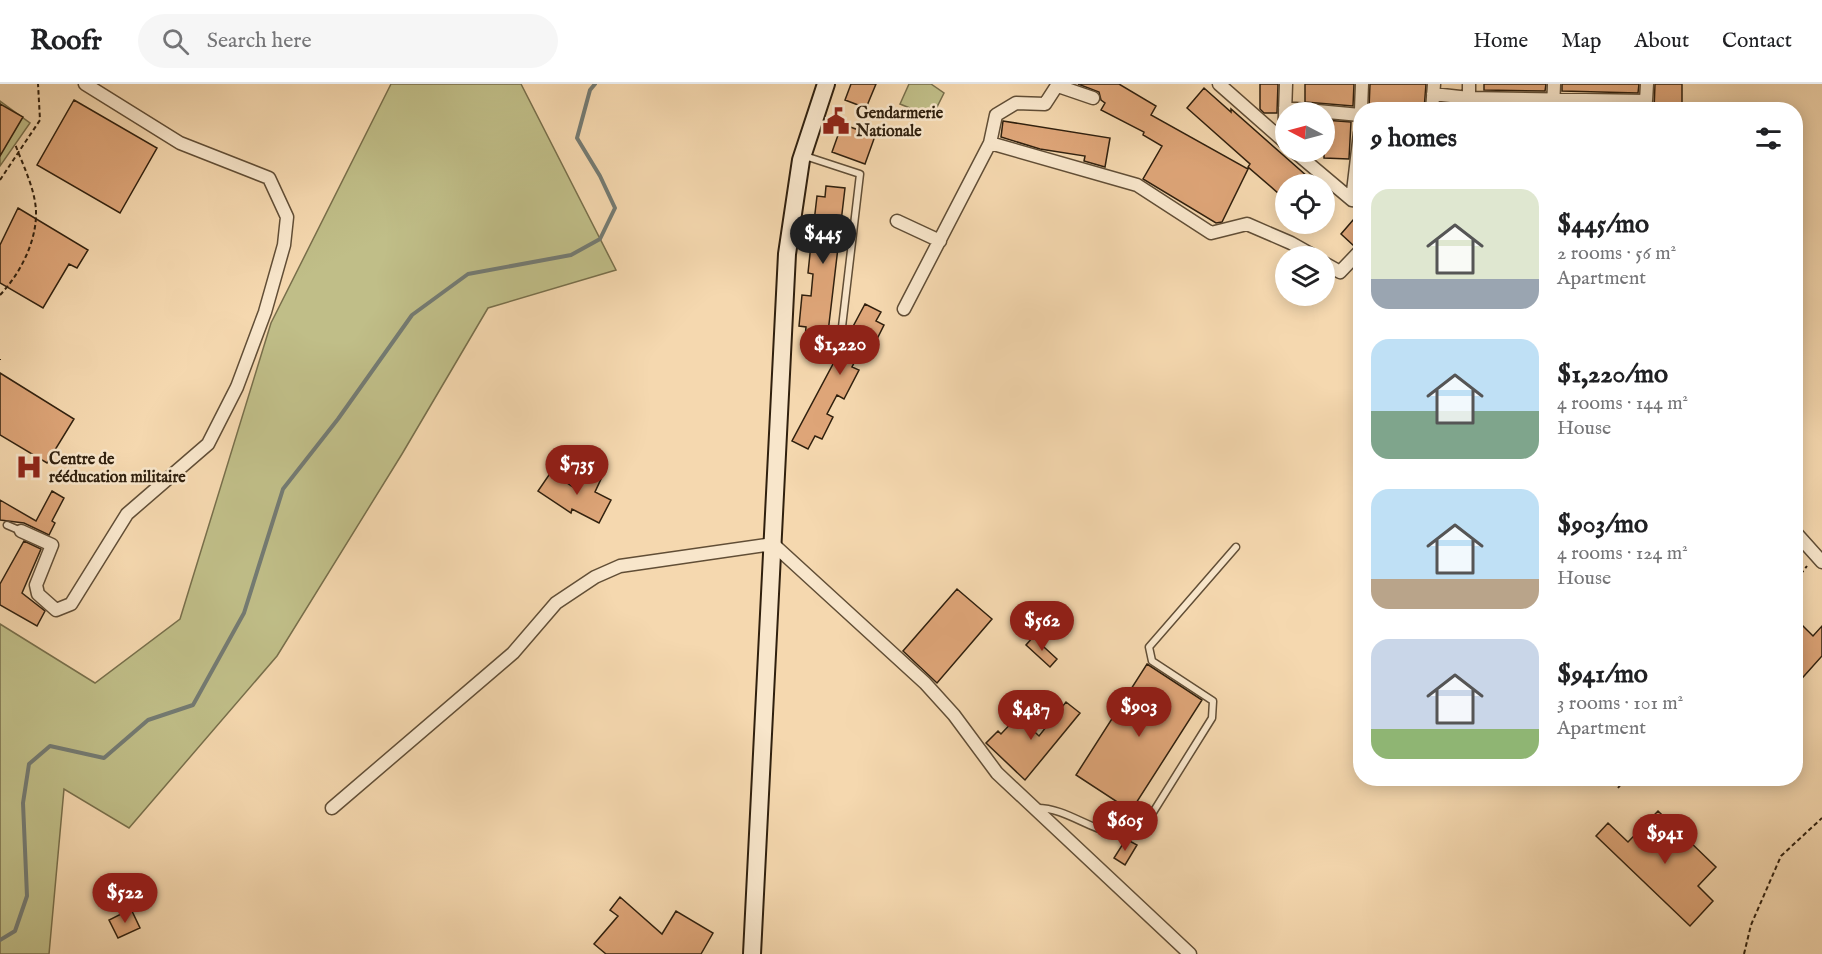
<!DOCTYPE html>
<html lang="en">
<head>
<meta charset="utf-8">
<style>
  :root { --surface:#fff; --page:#f6f6f6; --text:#202124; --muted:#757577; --line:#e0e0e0; --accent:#8f2418 }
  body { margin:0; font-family:"IM FELL English",serif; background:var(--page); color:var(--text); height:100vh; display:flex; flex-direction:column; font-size:22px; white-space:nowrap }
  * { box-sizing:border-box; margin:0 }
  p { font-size:20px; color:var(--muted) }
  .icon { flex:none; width:33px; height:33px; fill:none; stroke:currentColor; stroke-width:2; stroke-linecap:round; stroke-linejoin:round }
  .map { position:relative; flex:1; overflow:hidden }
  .panel { position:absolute; left:1353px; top:18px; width:450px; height:684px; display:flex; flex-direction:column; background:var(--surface); border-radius:24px; box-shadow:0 3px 15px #0003 }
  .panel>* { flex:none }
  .needle { width:39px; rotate:276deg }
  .fabs { position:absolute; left:1275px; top:18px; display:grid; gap:12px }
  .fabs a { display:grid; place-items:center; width:60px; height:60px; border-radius:50%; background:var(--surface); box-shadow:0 3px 15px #0003; font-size:30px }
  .price { position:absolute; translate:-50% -51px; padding:0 14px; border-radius:21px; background:var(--accent); color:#fff; font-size:20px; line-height:39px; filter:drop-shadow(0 2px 3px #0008) }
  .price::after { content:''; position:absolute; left:50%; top:36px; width:18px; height:14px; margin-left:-9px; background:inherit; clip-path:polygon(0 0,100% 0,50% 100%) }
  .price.current { background:#222; color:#fff }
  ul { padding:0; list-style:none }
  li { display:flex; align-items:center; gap:18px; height:150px; padding:0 18px }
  li span { display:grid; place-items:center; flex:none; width:168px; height:120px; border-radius:18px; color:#555 }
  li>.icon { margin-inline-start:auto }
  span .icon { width:72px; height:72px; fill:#fffc; stroke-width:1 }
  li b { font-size:26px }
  h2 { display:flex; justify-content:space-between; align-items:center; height:72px; padding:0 18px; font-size:26px }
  header { display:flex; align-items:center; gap:36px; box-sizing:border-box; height:84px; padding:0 30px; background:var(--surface); border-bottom:2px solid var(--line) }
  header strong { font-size:28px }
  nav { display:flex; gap:33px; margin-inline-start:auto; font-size:21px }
  .search { width:420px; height:54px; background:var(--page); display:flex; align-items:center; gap:15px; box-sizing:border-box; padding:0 21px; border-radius:33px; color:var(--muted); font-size:22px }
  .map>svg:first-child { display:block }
  .green { fill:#c0be88; stroke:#786f4b; stroke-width:1.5 }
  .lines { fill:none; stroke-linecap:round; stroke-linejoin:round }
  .stream { stroke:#747b73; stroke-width:4 }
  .building { fill:#dea578; stroke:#30200e; stroke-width:1.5 }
  .service-casing { stroke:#614e36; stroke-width:9 }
  .minor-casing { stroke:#614e36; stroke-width:15 }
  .secondary-casing { stroke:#30200e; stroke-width:20 }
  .path { stroke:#30200e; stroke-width:2; stroke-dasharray:4.5 3; stroke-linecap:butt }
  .service { stroke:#f8e6cb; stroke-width:6 }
  .minor { stroke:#f8e6cb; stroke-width:12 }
  .secondary { stroke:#f8e6cb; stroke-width:16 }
  .labels { text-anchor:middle; stroke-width:5; stroke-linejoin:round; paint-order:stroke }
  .poi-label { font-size:16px; font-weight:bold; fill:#30200e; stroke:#f8e6cb; text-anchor:start }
</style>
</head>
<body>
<header>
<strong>Roofr</strong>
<div class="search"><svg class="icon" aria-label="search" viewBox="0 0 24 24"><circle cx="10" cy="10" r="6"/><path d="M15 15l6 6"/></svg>Search here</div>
<nav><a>Home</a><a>Map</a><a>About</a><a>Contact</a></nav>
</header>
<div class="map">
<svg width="1822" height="870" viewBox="0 0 1822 870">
  <rect width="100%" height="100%" fill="#f5d8af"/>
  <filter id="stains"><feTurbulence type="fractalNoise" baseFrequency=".00333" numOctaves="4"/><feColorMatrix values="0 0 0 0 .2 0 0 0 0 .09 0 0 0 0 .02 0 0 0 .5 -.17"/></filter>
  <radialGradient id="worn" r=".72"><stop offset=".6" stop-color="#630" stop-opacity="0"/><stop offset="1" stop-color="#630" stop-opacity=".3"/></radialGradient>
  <path class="green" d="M391 0H521L616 186 488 224 402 370 277 572 129 744 64 705 49 870H0V540L95 599 180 535 271 239Z
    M909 0H931L944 9 932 33 900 20Z
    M0 17 30 39 0 82Z"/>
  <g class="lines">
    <path class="stream" d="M0 856 15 847 27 812 23 719 29 680 50 662 104 674 148 636 193 621 244 529 283 405 338 335 412 231 468 190 571 171 600 155 615 124 600 92 577 54 590 6 595 0"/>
  </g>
  <path class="building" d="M851 0H876L866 24 845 16Z
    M1078 0H1119L1156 22 1151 31 1248 85 1222 138 1216 139 1143 95 1162 62 1143 51 1144 48 1101 26 1105 19 1101 16 1099 8Z
    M1260 0H1278L1277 29H1264L1260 25Z
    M1305 0H1354L1353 22 1305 18Z
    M1370 0H1426L1424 26 1369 24Z
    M1484 0H1546L1545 7 1484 6Z
    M1562 0H1639L1638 9 1562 7Z
    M1655 0H1682V26H1654Z
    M1204 4 1231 28V25L1316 100H1286V113L1278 109 1248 83 1250 80 1187 24Z
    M74 16 157 64 120 129 37 81Z
    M0 20 23 33 0 72Z
    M1513 23 1544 24V26H1513Z
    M1324 36 1351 38 1349 75 1324 74Z
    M1003 37 1110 54 1105 83 1084 77 1085 72 1040 65 1001 53Z
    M842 40 875 52 865 80 832 68Z
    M826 102 845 104 827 257 805 254 806 243 799 242 802 211 811 212 813 190 808 189 811 160 817 161 819 139 814 138 817 112 825 113Z
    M18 124 88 166 77 184 69 180 43 224 0 199V161Z
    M1360 128V156L1354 162 1341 150Z
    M865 220 881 228 876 237 884 241 870 269 862 264 852 283 859 286 844 315 837 311 827 330 833 333 822 355 815 352 808 365 792 357Z
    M0 289 74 335 47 379 0 351Z
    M585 387 601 395 595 408 611 416 599 439 572 425 571 429 538 407 551 388 573 403 575 398 579 400Z
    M52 407 64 414 52 437 55 439 49 451 24 439 0 436V416L36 437Z
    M24 457 41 465 22 509 45 527 37 542 0 521V500Z
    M957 505 992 535 937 599 903 567Z
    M1796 535 1813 552 1822 542V572L1796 601Z
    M1033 553 1057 575 1050 583 1026 561Z
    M1147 580 1202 616 1131 727 1076 691Z
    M1066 618 1080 629 1025 696 986 659 998 647 1001 650 1018 632 1039 652Z
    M1658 727 1716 783 1698 802 1713 817 1690 842 1596 752 1608 739 1628 758Z
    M1126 755 1137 761 1125 781 1114 774Z
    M620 813 662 850 676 827 713 849 701 870H606L594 860 618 832 610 826Z
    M131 825 140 844 118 854 109 836Z"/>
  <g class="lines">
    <defs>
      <path id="service" d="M805 72 860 90 842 243
        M7 441 21 447
        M1037 724C1075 724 1104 762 1142 746L1212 634 1213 617 1152 577 1149 563 1236 463"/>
      <path id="minor" d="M1219 0 1286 59
        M1058 2 1093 14
        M1433 10 1469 14 1646 17 1647 0
        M1469 14V0
        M1285 24 1360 31
        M1361 26 1362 0
        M1432 26 1434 0
        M1553 26 1554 0
        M1284 58 1286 0
        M990 59 1137 101 1211 149 1247 140 1291 159 1314 172
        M1295 68 1352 116 1360 117
        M1352 116 1360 49
        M897 137 940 157
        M1324 179 1340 188 1360 167
        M904 225 990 59 996 31 1016 19 1045 20 1058 0
        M21 447 52 461 36 501 38 510 56 526 71 520 127 430 208 360 237 303 265 228 284 161 287 133 269 94 180 59 85 0
        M1796 449 1822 478
        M332 724 513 569 556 519 595 493 620 482 773 460 925 599 954 631 997 689 1190 870"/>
      <path id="secondary" d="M752 870 787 170 801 76 826 0"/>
    </defs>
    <use href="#service" class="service-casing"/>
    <use href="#minor" class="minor-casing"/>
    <use href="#secondary" class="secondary-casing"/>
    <path class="path" d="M0 96 40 36 38 0
      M0 211C20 190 37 157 36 127 35 105 23 81 15 60
      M0 275V276
      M1796 496 1807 482
      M1618 704 1626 694
      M1744 870 1751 841 1781 772 1822 734"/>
    <use href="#service" class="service"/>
    <use href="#minor" class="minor"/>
    <use href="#secondary" class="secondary"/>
  </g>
  <defs>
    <symbol id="civic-bare" viewBox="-9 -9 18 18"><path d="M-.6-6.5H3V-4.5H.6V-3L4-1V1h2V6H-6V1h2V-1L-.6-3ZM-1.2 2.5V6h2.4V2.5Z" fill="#8f2418" stroke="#f8e6cb" stroke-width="2.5" paint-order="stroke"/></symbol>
    <symbol id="hospital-bare" viewBox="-9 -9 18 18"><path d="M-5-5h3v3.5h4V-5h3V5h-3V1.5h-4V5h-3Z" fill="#8f2418" stroke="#f8e6cb" stroke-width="2.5" paint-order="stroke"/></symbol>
  </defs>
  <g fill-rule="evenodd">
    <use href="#civic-bare" x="817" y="18" width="38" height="38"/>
    <use href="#hospital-bare" x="10" y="364" width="38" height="38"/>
  </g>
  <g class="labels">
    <g class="poi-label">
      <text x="856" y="34">Gendarmerie<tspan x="856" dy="18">Nationale</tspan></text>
      <text x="49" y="380">Centre de<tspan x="49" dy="18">rééducation militaire</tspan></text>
    </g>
  </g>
  <rect width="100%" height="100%" filter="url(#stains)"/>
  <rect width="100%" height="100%" fill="url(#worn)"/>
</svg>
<div class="fabs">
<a><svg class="needle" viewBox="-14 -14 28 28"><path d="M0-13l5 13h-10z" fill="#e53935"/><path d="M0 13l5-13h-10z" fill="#757577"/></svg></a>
<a><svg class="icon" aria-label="locate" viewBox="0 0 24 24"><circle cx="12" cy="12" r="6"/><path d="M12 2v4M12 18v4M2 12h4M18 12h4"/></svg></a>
<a><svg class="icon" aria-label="layers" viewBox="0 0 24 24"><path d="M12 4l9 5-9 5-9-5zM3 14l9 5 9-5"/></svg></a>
</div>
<b class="price current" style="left:823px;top:181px">$445</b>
<b class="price" style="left:840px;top:292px">$1,220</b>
<b class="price" style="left:577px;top:412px">$735</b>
<b class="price" style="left:1042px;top:568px">$562</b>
<b class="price" style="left:1139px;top:654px">$903</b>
<b class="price" style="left:1031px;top:657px">$487</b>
<b class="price" style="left:1125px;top:768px">$605</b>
<b class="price" style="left:1665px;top:781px">$941</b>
<b class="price" style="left:125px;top:840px">$522</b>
<section class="panel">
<h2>9 homes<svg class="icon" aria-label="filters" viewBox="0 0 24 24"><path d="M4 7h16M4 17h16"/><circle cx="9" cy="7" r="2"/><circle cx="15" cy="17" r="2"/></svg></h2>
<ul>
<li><span style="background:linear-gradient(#dfe7d0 75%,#9aa5b1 0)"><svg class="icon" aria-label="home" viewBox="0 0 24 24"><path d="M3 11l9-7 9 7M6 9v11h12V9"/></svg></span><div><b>$445/mo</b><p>2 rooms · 56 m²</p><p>Apartment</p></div></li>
<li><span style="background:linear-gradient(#bfe0f5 60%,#7fa58c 0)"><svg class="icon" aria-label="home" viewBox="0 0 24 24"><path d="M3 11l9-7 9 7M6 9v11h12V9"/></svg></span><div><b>$1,220/mo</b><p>4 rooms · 144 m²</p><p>House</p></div></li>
<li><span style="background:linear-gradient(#bfe0f5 75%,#b9a48a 0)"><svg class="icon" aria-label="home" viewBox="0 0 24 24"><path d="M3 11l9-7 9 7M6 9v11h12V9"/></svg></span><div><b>$903/mo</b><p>4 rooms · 124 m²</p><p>House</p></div></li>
<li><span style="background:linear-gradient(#c9d6e8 75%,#8fb573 0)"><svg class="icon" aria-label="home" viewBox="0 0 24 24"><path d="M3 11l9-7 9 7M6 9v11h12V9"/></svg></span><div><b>$941/mo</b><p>3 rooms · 101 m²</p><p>Apartment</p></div></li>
</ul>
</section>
</div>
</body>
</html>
